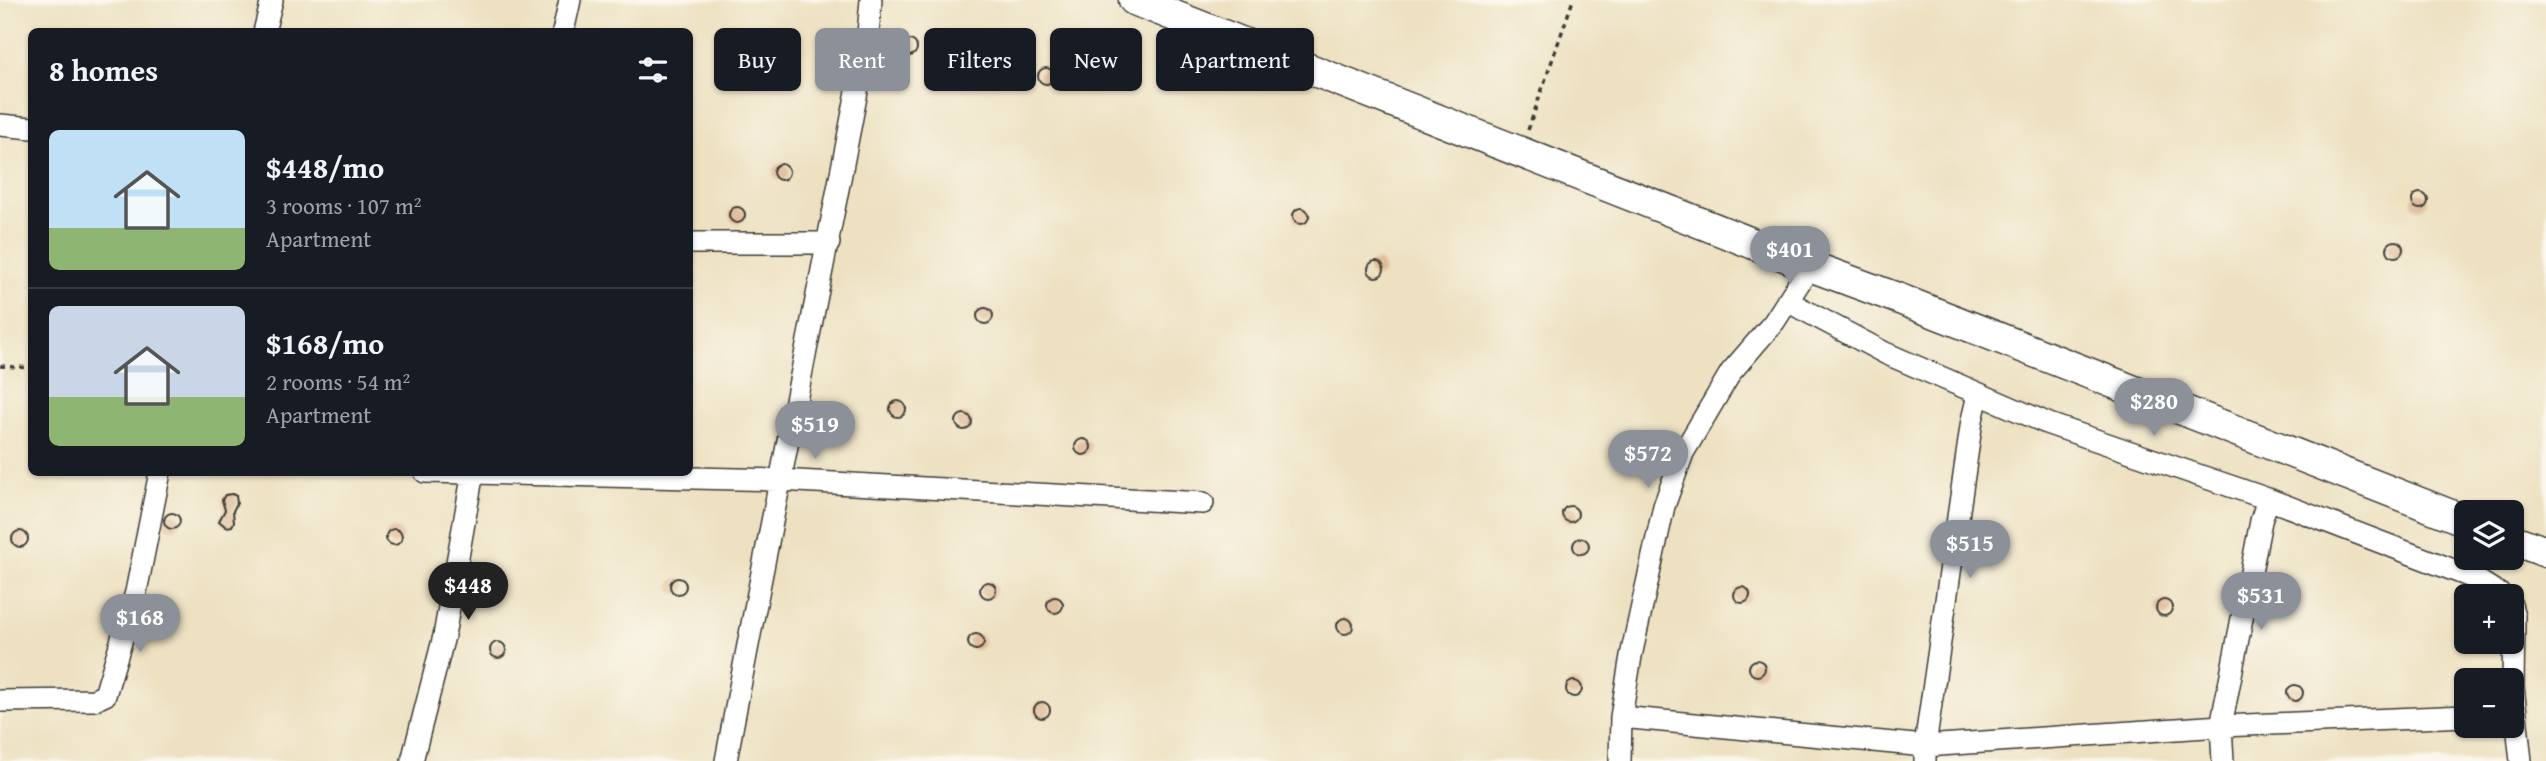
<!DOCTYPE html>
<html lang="en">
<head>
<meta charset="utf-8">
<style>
  :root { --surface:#171b24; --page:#20242c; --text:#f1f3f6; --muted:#9ea1a6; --line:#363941; --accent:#8c9099 }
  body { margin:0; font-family:"Gentium Book Plus",serif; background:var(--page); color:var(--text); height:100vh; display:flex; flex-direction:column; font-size:26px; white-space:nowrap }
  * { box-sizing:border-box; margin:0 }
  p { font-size:23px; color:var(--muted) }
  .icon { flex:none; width:38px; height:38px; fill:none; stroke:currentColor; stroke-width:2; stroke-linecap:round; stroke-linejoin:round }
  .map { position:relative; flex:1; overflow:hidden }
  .details { position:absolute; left:28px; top:28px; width:665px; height:448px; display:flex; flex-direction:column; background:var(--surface); border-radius:10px; box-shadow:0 2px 5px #0004 }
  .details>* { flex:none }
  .hud { position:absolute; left:714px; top:28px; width:665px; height:63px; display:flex; gap:14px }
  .tools { position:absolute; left:2454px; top:500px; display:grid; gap:14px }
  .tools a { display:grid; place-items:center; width:70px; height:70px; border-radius:10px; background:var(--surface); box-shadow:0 2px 5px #0004; font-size:35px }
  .price { position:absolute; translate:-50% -60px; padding:0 16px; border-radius:24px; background:var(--accent); color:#fff; font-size:23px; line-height:46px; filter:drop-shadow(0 2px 4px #0008) }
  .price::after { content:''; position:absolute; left:50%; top:42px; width:21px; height:16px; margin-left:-10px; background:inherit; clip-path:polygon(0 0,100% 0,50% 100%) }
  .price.selected { background:#222; color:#fff }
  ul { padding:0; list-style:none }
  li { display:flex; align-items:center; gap:21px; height:175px; padding:0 21px }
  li+li { border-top:2px solid var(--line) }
  li span { display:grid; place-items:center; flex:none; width:196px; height:140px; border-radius:10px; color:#555 }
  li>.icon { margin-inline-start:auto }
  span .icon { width:84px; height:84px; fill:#fffc; stroke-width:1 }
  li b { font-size:30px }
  h2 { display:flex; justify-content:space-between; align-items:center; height:84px; padding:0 21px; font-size:30px }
  .tag { padding:0 24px; border-radius:10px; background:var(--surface); box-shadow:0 2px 5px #0004; font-size:24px; line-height:63px }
  .tag.selected { background:var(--accent); color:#fff }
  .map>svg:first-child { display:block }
  .building { fill:#e0bb9a }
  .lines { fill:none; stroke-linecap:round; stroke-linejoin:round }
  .street-casing { stroke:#3b3a35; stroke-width:24 }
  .secondary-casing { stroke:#3b3a35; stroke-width:33 }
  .path { stroke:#3b3a35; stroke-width:3.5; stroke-dasharray:5 5; stroke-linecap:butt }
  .street { stroke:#fff; stroke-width:21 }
  .secondary { stroke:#fff; stroke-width:30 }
</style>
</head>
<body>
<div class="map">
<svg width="2546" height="761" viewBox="0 0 2546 761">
  <rect width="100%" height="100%" fill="#fbf7ec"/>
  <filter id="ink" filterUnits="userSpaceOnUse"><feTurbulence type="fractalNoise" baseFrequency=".0143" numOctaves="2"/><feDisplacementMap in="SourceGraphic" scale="14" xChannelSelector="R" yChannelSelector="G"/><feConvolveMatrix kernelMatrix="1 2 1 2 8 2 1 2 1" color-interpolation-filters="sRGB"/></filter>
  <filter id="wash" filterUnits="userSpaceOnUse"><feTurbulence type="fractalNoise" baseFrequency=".00686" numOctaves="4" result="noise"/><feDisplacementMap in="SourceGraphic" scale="28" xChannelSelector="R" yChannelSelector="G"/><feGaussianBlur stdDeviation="1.57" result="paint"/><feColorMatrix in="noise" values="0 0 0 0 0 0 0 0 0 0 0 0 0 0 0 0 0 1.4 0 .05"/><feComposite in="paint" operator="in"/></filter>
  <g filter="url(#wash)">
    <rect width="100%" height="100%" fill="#ede1c1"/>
    <g id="blocks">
      <path class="building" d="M901 48a8 8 0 1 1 16 0a8 8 0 1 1-16 0Z
        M725 61a8 8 0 1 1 16 0a8 8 0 1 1-16 0Z
        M1038 76a8 8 0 1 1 16 0a8 8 0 1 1-16 0Z
        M773 172a8 8 0 1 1 16 0a8 8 0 1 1-16 0Z
        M2412 201a8 8 0 1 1 16 0a8 8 0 1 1-16 0Z
        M729 215a8 8 0 1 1 16 0a8 8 0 1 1-16 0Z
        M1293 216a8 8 0 1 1 16 0a8 8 0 1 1-16 0Z
        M2387 249a8 8 0 1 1 16 0a8 8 0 1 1-16 0Z
        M1368 269a8 8 0 1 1 16 0a8 8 0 1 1-16 0Z
        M977 316a8 8 0 1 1 16 0a8 8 0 1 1-16 0Z
        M890 409a8 8 0 1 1 16 0a8 8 0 1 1-16 0Z
        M956 422a8 8 0 1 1 16 0a8 8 0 1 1-16 0Z
        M1075 447a8 8 0 1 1 16 0a8 8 0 1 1-16 0Z
        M232 494 236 496 237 503 233 511 234 522 232 526 226 527 219 521 225 510 222 500 225 495Z
        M1562 514a8 8 0 1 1 16 0a8 8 0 1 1-16 0Z
        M164 521a8 8 0 1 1 16 0a8 8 0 1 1-16 0Z
        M386 537a8 8 0 1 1 16 0a8 8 0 1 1-16 0Z
        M12 539a8 8 0 1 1 16 0a8 8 0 1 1-16 0Z
        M1573 546a8 8 0 1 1 16 0a8 8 0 1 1-16 0Z
        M670 586a8 8 0 1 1 16 0a8 8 0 1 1-16 0Z
        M980 590a8 8 0 1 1 16 0a8 8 0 1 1-16 0Z
        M1734 595a8 8 0 1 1 16 0a8 8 0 1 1-16 0Z
        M1047 605a8 8 0 1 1 16 0a8 8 0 1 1-16 0Z
        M2156 608a8 8 0 1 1 16 0a8 8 0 1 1-16 0Z
        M1337 626a8 8 0 1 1 16 0a8 8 0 1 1-16 0Z
        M968 642a8 8 0 1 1 16 0a8 8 0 1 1-16 0Z
        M490 650a8 8 0 1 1 16 0a8 8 0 1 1-16 0Z
        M1749 668a8 8 0 1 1 16 0a8 8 0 1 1-16 0Z
        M1566 689a8 8 0 1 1 16 0a8 8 0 1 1-16 0Z
        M2287 693a8 8 0 1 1 16 0a8 8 0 1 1-16 0Z
        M1034 710a8 8 0 1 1 16 0a8 8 0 1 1-16 0Z"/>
    </g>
  </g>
  <g filter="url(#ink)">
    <use href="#blocks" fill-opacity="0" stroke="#3b3a35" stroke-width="2"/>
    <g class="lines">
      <defs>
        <path id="street" d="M264 32 272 0
          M563 32 570 0
          M0 125 32 128
          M690 243H829
          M1787 301 1885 353 2049 424 2268 499 2474 578 2504 597
          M425 472 779 480 1203 503
          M2511 605 2514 616 2513 687 2521 761
          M0 701 94 700 105 695 136 592 160 472
          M1621 717 1925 746 2221 726 2466 716
          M412 761 444 636 473 472
          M726 761C771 518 822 277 868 34L871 0
          M1620 761 1621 717 1631 656 1664 506 1683 453 1731 372 1774 322 1810 266
          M1925 761V746L1972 420 1978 395
          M2223 761 2221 726 2261 521 2268 499"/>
        <path id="secondary" d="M1134 0 1810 266 1897 298 2466 521
          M2511 539 2546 552"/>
      </defs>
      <use href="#street" class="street-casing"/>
      <use href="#secondary" class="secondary-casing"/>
      <path class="path" d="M1528 130 1573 0
        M0 366 32 368"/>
      <use href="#street" class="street"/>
      <use href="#secondary" class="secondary"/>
    </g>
  </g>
</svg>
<div class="tools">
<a><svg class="icon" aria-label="layers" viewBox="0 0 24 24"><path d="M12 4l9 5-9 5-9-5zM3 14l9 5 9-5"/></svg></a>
<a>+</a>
<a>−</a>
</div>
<b class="price" style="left:1790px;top:286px">$401</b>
<b class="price" style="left:2154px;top:438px">$280</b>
<b class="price" style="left:815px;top:461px">$519</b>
<b class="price" style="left:1648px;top:490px">$572</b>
<b class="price" style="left:1970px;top:580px">$515</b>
<b class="price selected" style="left:468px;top:622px">$448</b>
<b class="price" style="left:2261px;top:632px">$531</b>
<b class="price" style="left:140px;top:654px">$168</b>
<div class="hud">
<a class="tag">Buy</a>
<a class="tag selected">Rent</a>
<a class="tag">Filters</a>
<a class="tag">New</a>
<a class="tag">Apartment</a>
</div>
<section class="details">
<h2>8 homes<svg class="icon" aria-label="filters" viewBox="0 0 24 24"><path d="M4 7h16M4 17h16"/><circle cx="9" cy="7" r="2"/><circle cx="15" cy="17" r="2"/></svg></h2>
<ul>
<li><span style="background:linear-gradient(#bfe0f5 70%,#8fb573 0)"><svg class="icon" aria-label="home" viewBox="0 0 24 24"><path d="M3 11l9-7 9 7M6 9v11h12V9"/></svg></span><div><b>$448/mo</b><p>3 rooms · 107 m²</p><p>Apartment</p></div></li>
<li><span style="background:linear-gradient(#c9d6e8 65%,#8fb573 0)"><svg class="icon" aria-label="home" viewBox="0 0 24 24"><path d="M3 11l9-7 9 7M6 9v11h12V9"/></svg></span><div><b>$168/mo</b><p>2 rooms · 54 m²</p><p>Apartment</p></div></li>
</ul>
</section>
</div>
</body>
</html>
